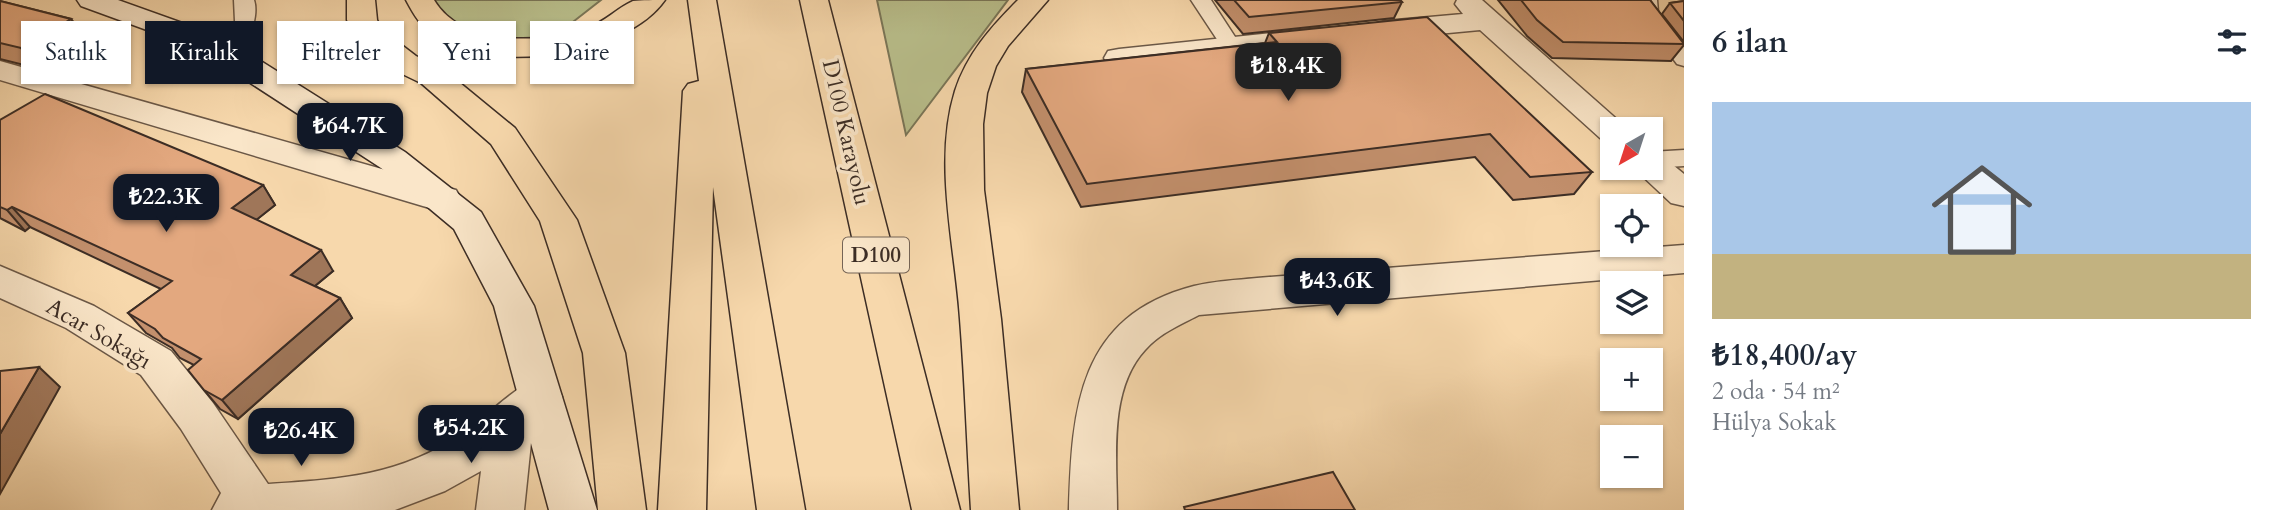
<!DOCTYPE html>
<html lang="tr">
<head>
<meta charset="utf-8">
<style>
  :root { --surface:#fff; --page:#f6f6f7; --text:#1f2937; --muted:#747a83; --accent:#111827 }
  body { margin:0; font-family:Cardo,serif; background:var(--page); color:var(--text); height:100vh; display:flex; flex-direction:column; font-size:26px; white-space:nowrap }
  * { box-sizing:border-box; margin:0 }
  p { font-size:23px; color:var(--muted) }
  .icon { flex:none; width:38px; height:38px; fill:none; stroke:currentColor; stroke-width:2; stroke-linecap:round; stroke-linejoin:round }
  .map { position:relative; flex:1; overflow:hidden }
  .drawer { display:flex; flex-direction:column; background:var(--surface); width:595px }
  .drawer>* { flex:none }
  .guide { position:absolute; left:21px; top:21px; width:665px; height:63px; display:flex; gap:14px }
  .needle { width:46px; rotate:219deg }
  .controls { position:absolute; left:1600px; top:117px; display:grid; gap:14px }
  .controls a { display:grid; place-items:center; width:63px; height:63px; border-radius:0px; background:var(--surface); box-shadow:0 2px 5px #0004; font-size:35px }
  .price { position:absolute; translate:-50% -60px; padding:0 16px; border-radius:14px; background:var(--accent); color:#fff; font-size:23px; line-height:46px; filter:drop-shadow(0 2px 4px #0008) }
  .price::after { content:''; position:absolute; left:50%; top:42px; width:21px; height:16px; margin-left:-10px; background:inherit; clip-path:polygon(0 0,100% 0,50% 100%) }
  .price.selected { background:#222; color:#fff }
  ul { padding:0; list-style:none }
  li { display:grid; align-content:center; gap:14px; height:371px; padding:0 28px }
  li span { display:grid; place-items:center; height:217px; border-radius:0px; color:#555 }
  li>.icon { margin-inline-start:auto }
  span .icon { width:126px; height:126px; fill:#fffc; stroke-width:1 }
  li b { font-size:30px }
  h2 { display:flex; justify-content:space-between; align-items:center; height:84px; padding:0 28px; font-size:30px }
  .pill { padding:0 24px; border-radius:0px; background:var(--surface); box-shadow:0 2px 5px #0004; font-size:24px; line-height:63px }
  .pill.selected { background:var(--accent); color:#fff }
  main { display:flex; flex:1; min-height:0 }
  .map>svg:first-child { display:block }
  .green { fill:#b9bf8c; stroke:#7a7658; stroke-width:2 }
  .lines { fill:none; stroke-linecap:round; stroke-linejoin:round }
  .service-casing { stroke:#6b5847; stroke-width:3 }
  .minor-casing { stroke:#6b5847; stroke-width:3 }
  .tertiary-casing { stroke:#6b5847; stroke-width:3 }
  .secondary-casing { stroke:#3c2d25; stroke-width:3 }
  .trunk-casing { stroke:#3c2d25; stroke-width:3 }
  .service { fill:#fae6c9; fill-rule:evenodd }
  .minor { fill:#fae6c9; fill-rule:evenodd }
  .tertiary { fill:#fae6c9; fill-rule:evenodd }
  .secondary { fill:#fae6c9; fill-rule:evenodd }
  .trunk { fill:#f7d8ac; fill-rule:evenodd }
  .wall { fill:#c3906d; stroke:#3c2d25; stroke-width:2 }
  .shaded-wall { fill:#9f7659; stroke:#3c2d25; stroke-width:2 }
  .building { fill:#e3a87f; stroke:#3c2d25; stroke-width:2 }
  .labels { text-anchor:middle; stroke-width:7; stroke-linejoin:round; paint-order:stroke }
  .shield { fill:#fae6c9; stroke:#756456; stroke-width:2 }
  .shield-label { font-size:21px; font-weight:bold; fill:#3c2d25 }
  .street-label { font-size:23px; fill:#3c2d25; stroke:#fae6c9 }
</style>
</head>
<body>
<main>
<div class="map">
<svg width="1684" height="510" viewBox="0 0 1684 510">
  <rect width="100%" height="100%" fill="#f7d8ac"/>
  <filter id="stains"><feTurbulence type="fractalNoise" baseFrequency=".00286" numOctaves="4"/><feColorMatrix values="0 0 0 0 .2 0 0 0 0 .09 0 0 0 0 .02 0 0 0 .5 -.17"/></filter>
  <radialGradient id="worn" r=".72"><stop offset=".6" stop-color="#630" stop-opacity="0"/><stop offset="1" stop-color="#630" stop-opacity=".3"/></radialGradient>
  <path class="green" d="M435 0H601L569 25 565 38 510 44 459 32 435 9Z
    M877 0H1008L906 135Z"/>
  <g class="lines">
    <defs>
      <path id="service" d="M234 0H254C260 18 246 54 226 59L216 53 235 21Z
        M1191 0H1211L1241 46 1238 50H1224Z
        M1637 0H1657L1658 12 1684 46V66L1677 64 1638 12Z
        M1684 150V166L1650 168V152Z"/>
      <path id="minor" d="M1457 0H1482L1629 130H1612V141L1600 138 1480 30 1385 39 1374 36 1370 30 1374 24 1385 21 1463 14 1455 4Z
        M1319 28 1330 31 1334 37 1330 43 1119 67 1108 65 1104 58 1108 51 1119 49Z
        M0 61 456 190 461 199 456 208 443 212 0 80Z
        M1650 152 1662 156 1684 174V206L1671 203 1638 172 1635 168H1650Z
        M0 266 94 306 171 351 213 403 268 484C342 479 399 476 462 434 479 423 524 378 540 379 545 379 551 383 556 384L562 397 556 410 532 433 524 510H476L481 471 445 491 395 510H212L221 493 181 429 141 375 66 328 0 298Z"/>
      <path id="tertiary" d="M1684 245V273L1199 315C1180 325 1160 333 1145 350 1108 390 1117 459 1117 510H1069C1072 408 1078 316 1194 286 1214 281 1236 280 1257 278Z"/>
      <path id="secondary" d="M77 0H118L199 29 237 46 405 152 481 212 534 306 597 510H549L494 306 454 229 381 168 215 60 177 41 81 6Z"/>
      <path id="trunk" d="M347 0H375L377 20 382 30 416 56 443 69 515 128 577 220 625 353 646 510H598L583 353 540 221 491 144 421 83 394 70 359 41 347 20Z
        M406 0H434C462 47 541 44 587 28 605 22 617 8 633 1 641 0 656 0 665 0 626 56 492 75 436 37 421 27 414 15 406 0Z
        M688 0H716L805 510H757L713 187 706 510H658L683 91 688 84 699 81Z
        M800 0H828L960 510H912Z
        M1018 0H1048L1008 46 996 66 987 93 983 124 984 190 1001 319 1019 510H971C967 446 965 382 960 319 955 246 933 162 955 91 967 54 991 27 1018 0Z"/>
    </defs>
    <use href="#service" class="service-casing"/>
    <use href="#minor" class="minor-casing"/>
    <use href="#tertiary" class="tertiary-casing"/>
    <use href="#secondary" class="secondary-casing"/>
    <use href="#trunk" class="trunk-casing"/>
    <use href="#service" class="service"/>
    <use href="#minor" class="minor"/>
    <use href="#tertiary" class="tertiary"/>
    <use href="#secondary" class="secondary"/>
    <use href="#trunk" class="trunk"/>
  </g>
  <path class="wall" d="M1215 0H1400L1402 2 1394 18 1243 34Z
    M1498 0H1650L1684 45 1671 61 1552 58 1527 36Z
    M0 1 71 19 75 24H77L91 44 36 68 0 59Z
    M1684 1V42L1662 14 1670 3Z
    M1269 33 1592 172 1574 194 1513 200 1475 157 1081 207 1022 92 1026 69 1265 43Z
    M0 120 263 185 275 205 256 220 333 271 315 286 340 298 352 318 238 419 220 409 204 390 194 365 180 358 172 348 146 333 128 313 161 289 30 227 25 231 0 218Z"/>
  <path class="shaded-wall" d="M71 19 75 25 77 24 91 44 36 68 21 48Z
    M263 185 275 205 245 229 232 208Z
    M12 207 30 227 25 231 7 210Z
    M321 250 333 271 304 295 291 275Z
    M340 298 352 318 238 419 222 400Z
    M39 367 60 387 0 494V434Z"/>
  <path class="building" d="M1234 0H1400L1402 2 1249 17Z
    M1521 0H1650L1684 44 1563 42 1537 20Z
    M0 1 71 19 66 22 77 24 21 48 0 43Z
    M1684 1V21L1670 3Z
    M1427 17 1592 172 1530 177 1490 134 1087 184 1026 69 1277 42 1269 33Z
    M45 94 263 185 232 208 321 250 291 275 340 298 222 400 204 390 188 370 201 359 163 338 155 329 128 313 172 281 12 207 7 210 0 207V120Z
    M39 367 0 434V371Z
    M1333 472 1355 510H1185L1184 507Z"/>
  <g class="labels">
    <rect class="shield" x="843" y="237.5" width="66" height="35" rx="5"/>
    <g class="shield-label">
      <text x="876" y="262">D100</text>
    </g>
    <g class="street-label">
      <text transform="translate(847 132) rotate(77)" y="8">D100 Karayolu</text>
      <text transform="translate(99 333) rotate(30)" y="8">Acar Sokağı</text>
    </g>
  </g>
  <rect width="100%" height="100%" filter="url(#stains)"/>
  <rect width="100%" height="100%" fill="url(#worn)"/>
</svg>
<div class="controls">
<a><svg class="needle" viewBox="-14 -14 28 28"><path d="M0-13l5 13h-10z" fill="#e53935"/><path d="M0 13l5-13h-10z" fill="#747a83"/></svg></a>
<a><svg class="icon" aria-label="locate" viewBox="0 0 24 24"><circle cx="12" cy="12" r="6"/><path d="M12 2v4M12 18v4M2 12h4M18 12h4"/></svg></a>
<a><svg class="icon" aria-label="layers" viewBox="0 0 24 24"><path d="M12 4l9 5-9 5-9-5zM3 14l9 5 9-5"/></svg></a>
<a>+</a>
<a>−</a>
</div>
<b class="price selected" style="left:1288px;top:103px">₺18.4K</b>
<b class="price" style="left:350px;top:163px">₺64.7K</b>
<b class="price" style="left:166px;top:234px">₺22.3K</b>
<b class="price" style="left:1337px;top:318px">₺43.6K</b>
<b class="price" style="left:471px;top:465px">₺54.2K</b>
<b class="price" style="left:301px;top:468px">₺26.4K</b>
<div class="guide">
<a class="pill">Satılık</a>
<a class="pill selected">Kiralık</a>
<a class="pill">Filtreler</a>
<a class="pill">Yeni</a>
<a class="pill">Daire</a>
</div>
</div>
<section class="drawer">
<h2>6 ilan<svg class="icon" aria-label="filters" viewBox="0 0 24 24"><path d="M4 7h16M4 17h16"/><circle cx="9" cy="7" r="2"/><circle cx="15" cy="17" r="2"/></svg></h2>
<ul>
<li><span style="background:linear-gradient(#a9c7e8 70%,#c2b280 0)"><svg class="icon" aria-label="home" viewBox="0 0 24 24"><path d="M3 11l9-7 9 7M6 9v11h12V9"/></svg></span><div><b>₺18,400/ay</b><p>2 oda · 54 m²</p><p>Hülya Sokak</p></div></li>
</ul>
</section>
</main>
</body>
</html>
